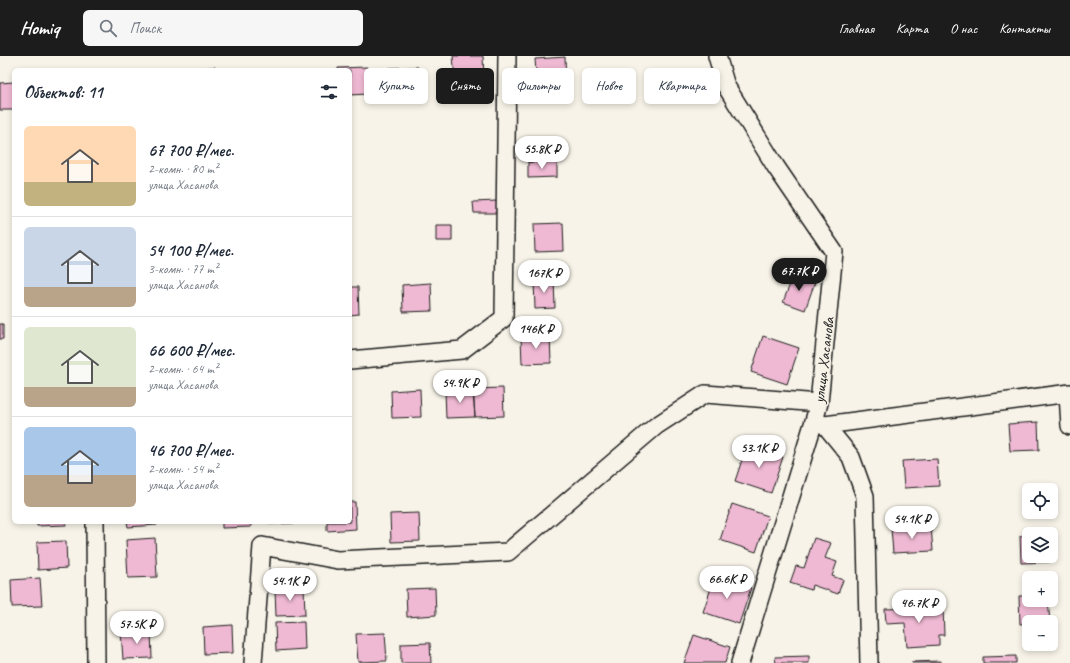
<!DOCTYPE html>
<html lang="ru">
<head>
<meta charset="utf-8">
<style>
  :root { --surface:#fff; --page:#f6f6f7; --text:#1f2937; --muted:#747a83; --line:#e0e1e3; --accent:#1c1c1c }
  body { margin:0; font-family:Caveat,sans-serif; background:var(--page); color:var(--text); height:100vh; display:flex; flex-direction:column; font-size:15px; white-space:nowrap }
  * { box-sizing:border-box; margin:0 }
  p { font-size:13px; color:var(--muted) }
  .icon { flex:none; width:22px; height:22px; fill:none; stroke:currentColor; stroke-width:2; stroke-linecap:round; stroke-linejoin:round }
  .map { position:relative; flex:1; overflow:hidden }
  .side { position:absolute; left:12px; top:12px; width:340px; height:456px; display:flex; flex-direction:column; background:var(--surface); border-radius:6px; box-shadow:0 2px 6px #0003 }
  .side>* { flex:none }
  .hud { position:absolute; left:364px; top:12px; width:380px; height:36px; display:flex; gap:8px }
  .controls { position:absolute; left:1022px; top:427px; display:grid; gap:8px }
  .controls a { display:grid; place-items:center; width:36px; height:36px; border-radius:6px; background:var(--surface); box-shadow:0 2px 6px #0003; font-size:20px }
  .price { position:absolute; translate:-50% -34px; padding:0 9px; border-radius:14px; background:#fff; color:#222; font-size:13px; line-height:26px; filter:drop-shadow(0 1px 2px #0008) }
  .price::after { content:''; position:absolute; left:50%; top:24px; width:12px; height:9px; margin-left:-6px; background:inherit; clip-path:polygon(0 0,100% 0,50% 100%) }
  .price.selected { background:var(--accent); color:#fff }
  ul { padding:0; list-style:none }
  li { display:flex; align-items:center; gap:12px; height:100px; padding:0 12px }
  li+li { border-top:1px solid var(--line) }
  li span { display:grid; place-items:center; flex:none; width:112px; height:80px; border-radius:6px; color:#555 }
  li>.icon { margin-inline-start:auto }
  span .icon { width:48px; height:48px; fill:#fffc; stroke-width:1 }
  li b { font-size:17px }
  h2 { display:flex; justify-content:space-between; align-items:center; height:48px; padding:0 12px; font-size:17px }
  .pill { padding:0 14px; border-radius:6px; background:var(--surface); box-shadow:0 2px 6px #0003; font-size:14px; line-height:36px }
  .pill.selected { background:var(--accent); color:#fff }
  header { display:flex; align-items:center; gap:24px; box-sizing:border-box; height:56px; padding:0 20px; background:var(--accent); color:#fff }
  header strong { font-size:19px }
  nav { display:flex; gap:22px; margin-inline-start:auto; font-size:14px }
  .search { width:280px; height:36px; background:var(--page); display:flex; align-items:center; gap:10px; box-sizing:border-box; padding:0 14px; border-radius:6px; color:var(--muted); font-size:15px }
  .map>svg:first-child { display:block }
  .building { fill:#efb9d3; stroke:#1c1c1c }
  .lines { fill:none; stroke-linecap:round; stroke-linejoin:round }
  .minor-casing { stroke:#1c1c1c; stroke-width:20 }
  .minor { stroke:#f7f3e8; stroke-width:17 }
  .labels { text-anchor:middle; stroke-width:3; stroke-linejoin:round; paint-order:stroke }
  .street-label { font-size:16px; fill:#1c1c1c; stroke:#f7f3e8 }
</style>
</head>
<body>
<header>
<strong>Homiq</strong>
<div class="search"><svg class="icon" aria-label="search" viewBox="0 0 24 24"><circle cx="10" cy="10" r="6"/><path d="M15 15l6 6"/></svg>Поиск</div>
<nav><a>Главная</a><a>Карта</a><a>О нас</a><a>Контакты</a></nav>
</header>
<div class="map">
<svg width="1070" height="607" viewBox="0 0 1070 607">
  <rect width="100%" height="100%" fill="#f7f3e8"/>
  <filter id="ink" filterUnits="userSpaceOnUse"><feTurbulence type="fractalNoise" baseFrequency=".025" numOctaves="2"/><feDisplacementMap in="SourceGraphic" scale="8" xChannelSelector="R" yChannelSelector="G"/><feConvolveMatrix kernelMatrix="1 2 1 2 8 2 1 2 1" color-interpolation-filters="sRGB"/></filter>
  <g filter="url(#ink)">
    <path class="building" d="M453 0H483L484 22 455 24Z
      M565 1 566 29 537 30 535 3Z
      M215 11V14H196V12Z
      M367 11 368 38 350 39V14H338V12Z
      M418 11 419 38 390 40 389 12Z
      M14 26V54H0V27Z
      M556 93 557 105 528 106 527 95Z
      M557 105V121L528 122V106Z
      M497 145V157H474L473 146Z
      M563 167 564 195 535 196 534 168Z
      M436 169H452V185H436Z
      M794 218 815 226 805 254 783 246Z
      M554 223 555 252 535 253 534 224Z
      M431 227 432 255 403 256 402 229Z
      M350 231H358L359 258 350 259Z
      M0 268H3V283H0Z
      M550 279 551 307 522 308 521 281Z
      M763 280 799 292 787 328 751 316Z
      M503 332 504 360 475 361 473 333Z
      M420 333 421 361 392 362 391 335Z
      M473 333 475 361 446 362 445 335Z
      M1038 366 1039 394 1010 395 1008 368Z
      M747 389 783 401 771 437 735 425Z
      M937 403 939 430 904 432 902 405Z
      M350 446H355L356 473 327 475V466H350Z
      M732 448 768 460 756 496 720 484Z
      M419 457 420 485 391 486 390 458Z
      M37 466H66V469L37 470Z
      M127 466H156L157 469 128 471Z
      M222 466H251V471L222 472Z
      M270 466H299V467L270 468Z
      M931 470 933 495 893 497 891 472Z
      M1029 479V500H1050V506L1021 507 1020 480Z
      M155 482 157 521 128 522 126 484Z
      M814 482 831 487 825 502 837 506 832 520 843 524 838 538 812 529 811 534 790 527 796 510 804 512Z
      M66 485 67 512 38 514 37 486Z
      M715 520 751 532 739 568 703 556Z
      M40 522 42 550 12 551 11 524Z
      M304 531 305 559 276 560 275 533Z
      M435 532 436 559 407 561 406 533Z
      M1019 540H1029V544H1048L1050 566H1029V567L1020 568Z
      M943 551 944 579H939V589L907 591 905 567 886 568 885 553Z
      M304 566 305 593 276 595 275 567Z
      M232 569 233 597 204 598 203 571Z
      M151 574 152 602 123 603 121 576Z
      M385 577 387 605 358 606 356 578Z
      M694 579 730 591 725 607H684Z
      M430 587 431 607H401V588Z
      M809 600V607H776L775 601Z
      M1016 600V607H983V601Z
      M941 605V607H912V606Z"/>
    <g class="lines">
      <defs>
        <path id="minor" d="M717 0 726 30 776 111 834 196 819 347 814 365 740 607
          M350 304 462 294 504 262 507 0
          M1068 338 1070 370
          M814 365 825 369 1070 337
          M825 369 851 401 865 440 869 607
          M95 466 96 607
          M253 607 262 490 338 504 508 496 656 370 705 338 819 347"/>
      </defs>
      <use href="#minor" class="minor-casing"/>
      <use href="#minor" class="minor"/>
    </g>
  </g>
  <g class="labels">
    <g class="street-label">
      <text transform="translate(823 304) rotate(-83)" y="6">улица Хасанова</text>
    </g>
  </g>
</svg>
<div class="controls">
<a><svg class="icon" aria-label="locate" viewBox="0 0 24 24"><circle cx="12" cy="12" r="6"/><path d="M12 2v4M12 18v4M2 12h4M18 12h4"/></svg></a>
<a><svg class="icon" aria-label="layers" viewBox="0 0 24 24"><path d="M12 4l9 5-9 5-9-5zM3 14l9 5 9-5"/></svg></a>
<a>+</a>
<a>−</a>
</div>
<b class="price" style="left:542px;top:114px">55.8K ₽</b>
<b class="price selected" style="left:799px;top:236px">67.7K ₽</b>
<b class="price" style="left:544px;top:238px">167K ₽</b>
<b class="price" style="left:536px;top:294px">146K ₽</b>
<b class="price" style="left:460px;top:348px">54.9K ₽</b>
<b class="price" style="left:759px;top:413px">53.1K ₽</b>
<b class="price" style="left:912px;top:484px">54.1K ₽</b>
<b class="price" style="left:727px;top:544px">66.6K ₽</b>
<b class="price" style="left:290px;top:546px">54.1K ₽</b>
<b class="price" style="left:919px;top:568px">46.7K ₽</b>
<b class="price" style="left:137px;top:589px">57.5K ₽</b>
<div class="hud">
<a class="pill">Купить</a>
<a class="pill selected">Снять</a>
<a class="pill">Фильтры</a>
<a class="pill">Новое</a>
<a class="pill">Квартира</a>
</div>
<section class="side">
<h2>Объектов: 11<svg class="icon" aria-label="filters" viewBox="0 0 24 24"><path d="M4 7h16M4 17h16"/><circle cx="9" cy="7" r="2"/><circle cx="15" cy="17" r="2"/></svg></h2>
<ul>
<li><span style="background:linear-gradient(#ffd9b3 70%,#c2b280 0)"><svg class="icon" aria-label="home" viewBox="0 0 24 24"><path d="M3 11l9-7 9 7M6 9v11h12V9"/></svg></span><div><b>67 700 ₽/мес.</b><p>2-комн. · 80 m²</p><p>улица Хасанова</p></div></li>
<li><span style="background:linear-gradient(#c9d6e8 75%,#b9a48a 0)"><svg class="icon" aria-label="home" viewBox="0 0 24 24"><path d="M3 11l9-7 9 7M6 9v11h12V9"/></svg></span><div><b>54 100 ₽/мес.</b><p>3-комн. · 77 m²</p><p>улица Хасанова</p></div></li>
<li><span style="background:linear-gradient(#dfe7d0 75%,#b9a48a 0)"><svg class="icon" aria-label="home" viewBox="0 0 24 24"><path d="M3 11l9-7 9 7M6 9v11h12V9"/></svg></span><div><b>66 600 ₽/мес.</b><p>2-комн. · 64 m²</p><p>улица Хасанова</p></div></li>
<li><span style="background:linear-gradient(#a9c7e8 60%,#b9a48a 0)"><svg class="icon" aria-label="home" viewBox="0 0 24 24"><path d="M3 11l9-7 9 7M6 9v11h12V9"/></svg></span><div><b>46 700 ₽/мес.</b><p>2-комн. · 54 m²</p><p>улица Хасанова</p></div></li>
</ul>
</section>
</div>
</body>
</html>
